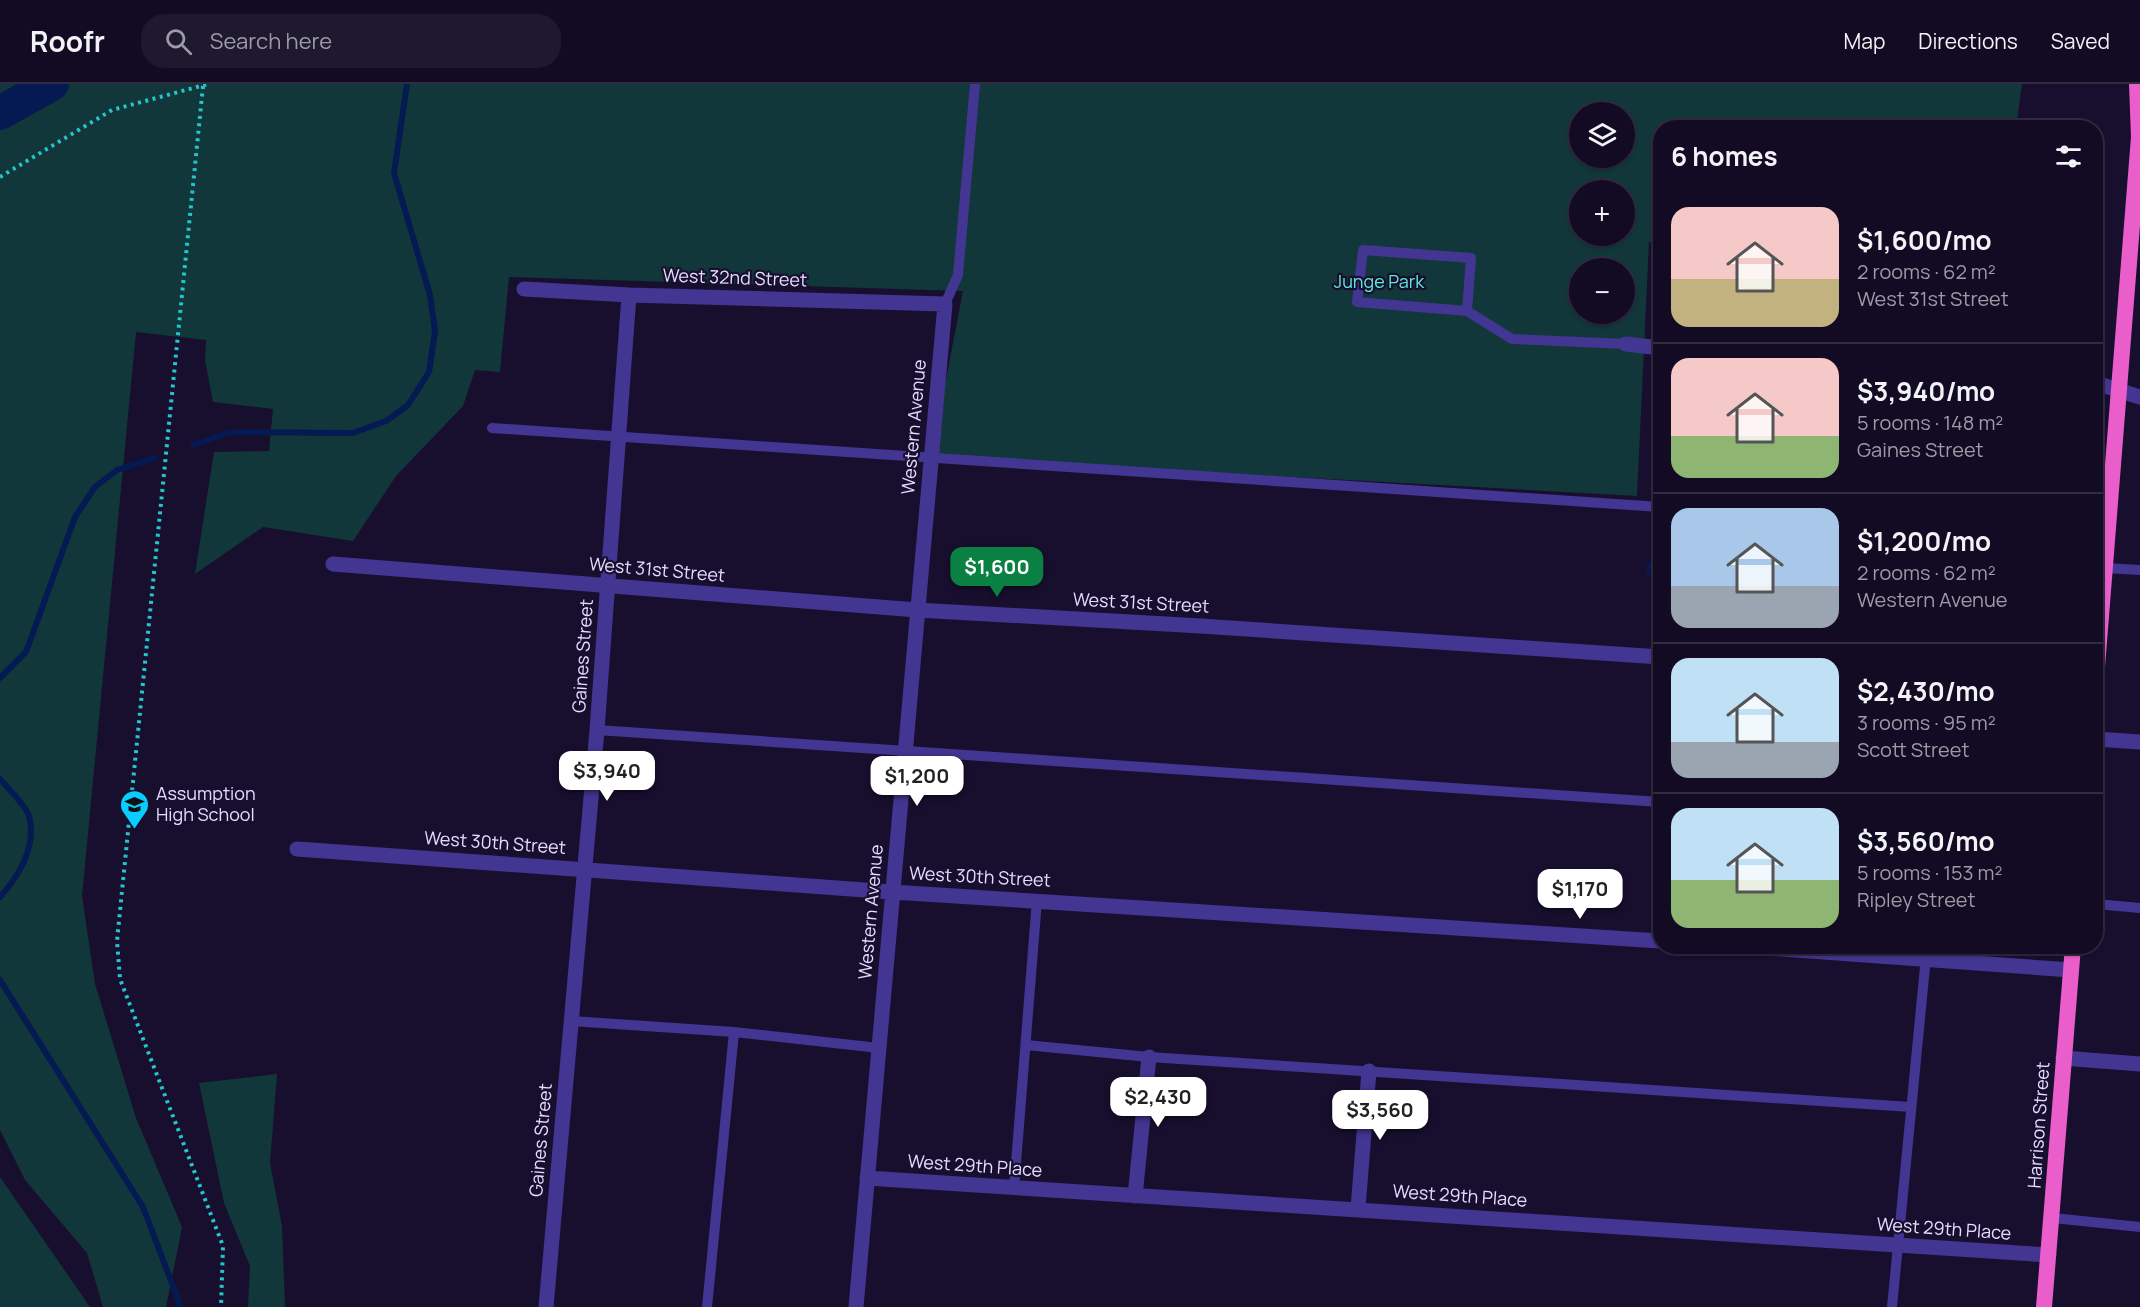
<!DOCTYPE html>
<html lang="en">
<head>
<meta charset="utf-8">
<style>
  :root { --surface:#120b23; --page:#1f1930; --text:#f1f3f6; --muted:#9c9ba6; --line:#312b41; --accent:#0b8043 }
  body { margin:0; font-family:Manrope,sans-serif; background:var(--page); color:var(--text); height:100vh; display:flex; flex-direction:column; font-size:22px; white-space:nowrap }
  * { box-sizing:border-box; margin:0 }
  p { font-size:20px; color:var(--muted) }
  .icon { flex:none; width:33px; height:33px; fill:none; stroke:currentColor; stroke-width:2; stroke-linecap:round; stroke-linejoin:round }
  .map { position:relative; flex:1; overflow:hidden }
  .panel { position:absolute; left:1653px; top:36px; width:450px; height:834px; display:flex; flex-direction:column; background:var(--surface); border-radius:24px; box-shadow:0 2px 4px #0004,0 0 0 2px var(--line) }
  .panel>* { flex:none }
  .tools { position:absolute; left:1569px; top:18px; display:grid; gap:12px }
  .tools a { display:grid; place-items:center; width:66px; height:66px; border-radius:50%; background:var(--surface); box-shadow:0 2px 4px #0004,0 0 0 2px var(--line); font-size:30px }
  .price { position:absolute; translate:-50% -51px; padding:0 14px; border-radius:12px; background:#fff; color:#222; font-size:20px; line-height:39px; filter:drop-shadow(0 2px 3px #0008) }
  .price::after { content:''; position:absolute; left:50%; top:36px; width:18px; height:14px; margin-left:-9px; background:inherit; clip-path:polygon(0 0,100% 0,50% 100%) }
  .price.active { background:var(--accent); color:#fff }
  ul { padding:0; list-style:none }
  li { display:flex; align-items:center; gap:18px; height:150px; padding:0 18px }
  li+li { border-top:2px solid var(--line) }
  li span { display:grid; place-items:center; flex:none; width:168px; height:120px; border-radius:18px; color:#555 }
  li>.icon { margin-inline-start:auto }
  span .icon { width:72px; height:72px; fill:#fffc; stroke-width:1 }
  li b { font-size:26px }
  h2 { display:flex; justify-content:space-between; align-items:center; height:72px; padding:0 18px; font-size:26px }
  header { display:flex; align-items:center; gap:36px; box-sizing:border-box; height:84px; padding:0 30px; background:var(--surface); border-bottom:2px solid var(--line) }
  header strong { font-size:28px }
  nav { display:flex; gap:33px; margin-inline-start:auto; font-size:21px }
  .search { width:420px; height:54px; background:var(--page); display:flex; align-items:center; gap:15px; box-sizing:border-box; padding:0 21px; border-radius:24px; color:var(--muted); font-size:22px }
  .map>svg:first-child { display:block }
  .green { fill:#11373a; fill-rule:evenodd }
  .water { fill:#051952 }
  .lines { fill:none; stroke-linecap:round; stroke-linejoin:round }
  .stream { stroke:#051952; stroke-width:6 }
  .river { stroke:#051952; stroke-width:34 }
  .path { stroke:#24c5cc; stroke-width:4; stroke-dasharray:3 4.5; stroke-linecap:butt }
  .service { stroke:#433692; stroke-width:10 }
  .minor { stroke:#433692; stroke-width:15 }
  .trunk { stroke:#ea5ecb; stroke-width:16 }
  .labels { text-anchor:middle; stroke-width:4.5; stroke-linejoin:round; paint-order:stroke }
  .street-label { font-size:18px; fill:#e4ddff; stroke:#180f2f }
  .park-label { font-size:18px; fill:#5cecd7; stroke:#180f2f }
  .poi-label { font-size:18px; fill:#e4ddff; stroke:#180f2f; text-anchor:start }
</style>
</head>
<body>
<header>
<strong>Roofr</strong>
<div class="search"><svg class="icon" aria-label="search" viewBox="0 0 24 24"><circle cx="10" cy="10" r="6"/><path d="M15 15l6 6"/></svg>Search here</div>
<nav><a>Map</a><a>Directions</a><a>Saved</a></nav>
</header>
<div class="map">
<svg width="2140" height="1223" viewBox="0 0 2140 1223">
  <rect width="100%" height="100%" fill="#180f2f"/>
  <path class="green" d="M0 0H2022L2016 43 1660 44V157L1649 158 1637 412 931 373 963 207 509 193 500 288 475 286 463 322 396 392 353 457 263 443 195 490 214 368 269 367 273 325 213 318 205 276 206 256 136 248 82 812 95 900 136 1034 182 1143 166 1223H103L87 1169 25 1096 0 1046ZM1580 28H1624V74H1580ZM1580 106H1624V152H1580ZM1580 184H1624V230H1580Z
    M277 990 270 1079 282 1142 285 1223H248L250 1182 224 1119 199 999Z
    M0 1093 90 1223H0Z"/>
  <path class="water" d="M1660 469V489L1648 491 1646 484 1655 470Z"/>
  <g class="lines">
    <path class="stream" d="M193 361 231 348 353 349 386 337 408 321 429 288 435 247 430 211 394 89 407 0
      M0 594 26 568 75 433 95 403 117 386 155 374
      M0 695C7 703 27 723 29 732 37 762 19 792 0 813
      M0 896 143 1123 181 1223"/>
    <path class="river" d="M0 29 52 0"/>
    <path class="path" d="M203 2 117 857 120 895 223 1162 221 1223
      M0 93 112 26 208 0"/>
    <path class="service" d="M945 220 958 191 975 0
      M1467 227 1357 218 1363 166 1471 174 1467 227 1512 255 1626 260
      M492 344 1660 423
      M2105 484 2140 486
      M597 646 1660 718
      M2096 820 2140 824
      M571 937 734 948 879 964
      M1026 961 1149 973 1911 1023
      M1014 1104 1037 816
      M2053 1134 2140 1143
      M707 1223 734 948
      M1892 1223 1927 862"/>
    <path class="minor" d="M524 205 629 211 945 220 856 1223
      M1626 260 1660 264
      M2096 299 2140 313
      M333 480 917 526 1201 542 1660 573
      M2096 655 2140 658
      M297 765 892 808 1660 857
      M1739 862 2071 886
      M2063 974 2140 980
      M867 1094 2049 1171
      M1135 1112 1149 973
      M1358 1124 1369 987
      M546 1223 597 646 629 211"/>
    <path class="trunk" d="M2096 595 2139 53 2137 0
      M2044 1223 2073 862"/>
  </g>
  <defs>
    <symbol id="school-pin" viewBox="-11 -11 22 30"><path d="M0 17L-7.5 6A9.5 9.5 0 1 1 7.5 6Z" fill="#09cdff" stroke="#180f2f"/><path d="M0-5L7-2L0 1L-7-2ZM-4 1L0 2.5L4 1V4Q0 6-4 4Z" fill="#111"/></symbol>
  </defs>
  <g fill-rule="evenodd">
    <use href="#school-pin" x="118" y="704" width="33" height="45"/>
  </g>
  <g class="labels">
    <g class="street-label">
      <text transform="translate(735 194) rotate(2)" y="6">West 32nd Street</text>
      <text transform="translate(914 343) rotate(-85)" y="6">Western Avenue</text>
      <text transform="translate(657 486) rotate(5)" y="6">West 31st Street</text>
      <text transform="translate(1141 519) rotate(3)" y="6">West 31st Street</text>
      <text transform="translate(583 572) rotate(-86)" y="6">Gaines Street</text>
      <text transform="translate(495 759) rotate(4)" y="6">West 30th Street</text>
      <text transform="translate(980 793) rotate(3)" y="6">West 30th Street</text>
      <text transform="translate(871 828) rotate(-85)" y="6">Western Avenue</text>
      <text transform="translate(2039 1041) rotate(-86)" y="6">Harrison Street</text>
      <text transform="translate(541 1056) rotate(-85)" y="6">Gaines Street</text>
      <text transform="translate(975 1082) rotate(4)" y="6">West 29th Place</text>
      <text transform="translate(1460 1112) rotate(4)" y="6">West 29th Place</text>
      <text transform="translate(1944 1145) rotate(4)" y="6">West 29th Place</text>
    </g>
    <g class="park-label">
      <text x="1379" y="204">Junge Park</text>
    </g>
    <g class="poi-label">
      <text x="156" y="716">Assumption<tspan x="156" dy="21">High School</tspan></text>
    </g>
  </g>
</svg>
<div class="tools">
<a><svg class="icon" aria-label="layers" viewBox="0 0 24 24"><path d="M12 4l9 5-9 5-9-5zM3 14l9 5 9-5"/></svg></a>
<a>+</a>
<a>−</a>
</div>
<b class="price active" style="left:997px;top:514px">$1,600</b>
<b class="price" style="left:607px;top:718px">$3,940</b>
<b class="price" style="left:917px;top:723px">$1,200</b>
<b class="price" style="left:1580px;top:836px">$1,170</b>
<b class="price" style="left:1158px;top:1044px">$2,430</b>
<b class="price" style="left:1380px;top:1057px">$3,560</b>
<section class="panel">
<h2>6 homes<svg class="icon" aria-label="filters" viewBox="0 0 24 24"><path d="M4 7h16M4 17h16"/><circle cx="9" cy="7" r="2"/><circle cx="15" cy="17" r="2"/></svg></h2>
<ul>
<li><span style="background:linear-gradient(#f6c9c9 60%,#c2b280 0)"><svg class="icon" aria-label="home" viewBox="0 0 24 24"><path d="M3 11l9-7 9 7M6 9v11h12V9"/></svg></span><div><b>$1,600/mo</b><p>2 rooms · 62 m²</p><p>West 31st Street</p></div></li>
<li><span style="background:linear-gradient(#f6c9c9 65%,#8fb573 0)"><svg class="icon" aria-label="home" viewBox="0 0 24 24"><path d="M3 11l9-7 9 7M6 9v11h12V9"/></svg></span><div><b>$3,940/mo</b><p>5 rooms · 148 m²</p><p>Gaines Street</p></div></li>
<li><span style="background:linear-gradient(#a9c7e8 65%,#9aa5b1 0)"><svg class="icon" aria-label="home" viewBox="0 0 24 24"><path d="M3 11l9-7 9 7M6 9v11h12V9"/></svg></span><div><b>$1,200/mo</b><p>2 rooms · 62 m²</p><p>Western Avenue</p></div></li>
<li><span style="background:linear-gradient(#bfe0f5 70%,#9aa5b1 0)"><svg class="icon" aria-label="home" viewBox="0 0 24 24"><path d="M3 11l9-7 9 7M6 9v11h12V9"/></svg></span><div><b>$2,430/mo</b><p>3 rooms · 95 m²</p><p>Scott Street</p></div></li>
<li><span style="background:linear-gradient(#bfe0f5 60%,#8fb573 0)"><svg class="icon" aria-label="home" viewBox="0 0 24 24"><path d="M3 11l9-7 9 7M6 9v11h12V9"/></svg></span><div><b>$3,560/mo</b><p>5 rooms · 153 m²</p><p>Ripley Street</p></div></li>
</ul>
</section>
</div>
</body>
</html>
